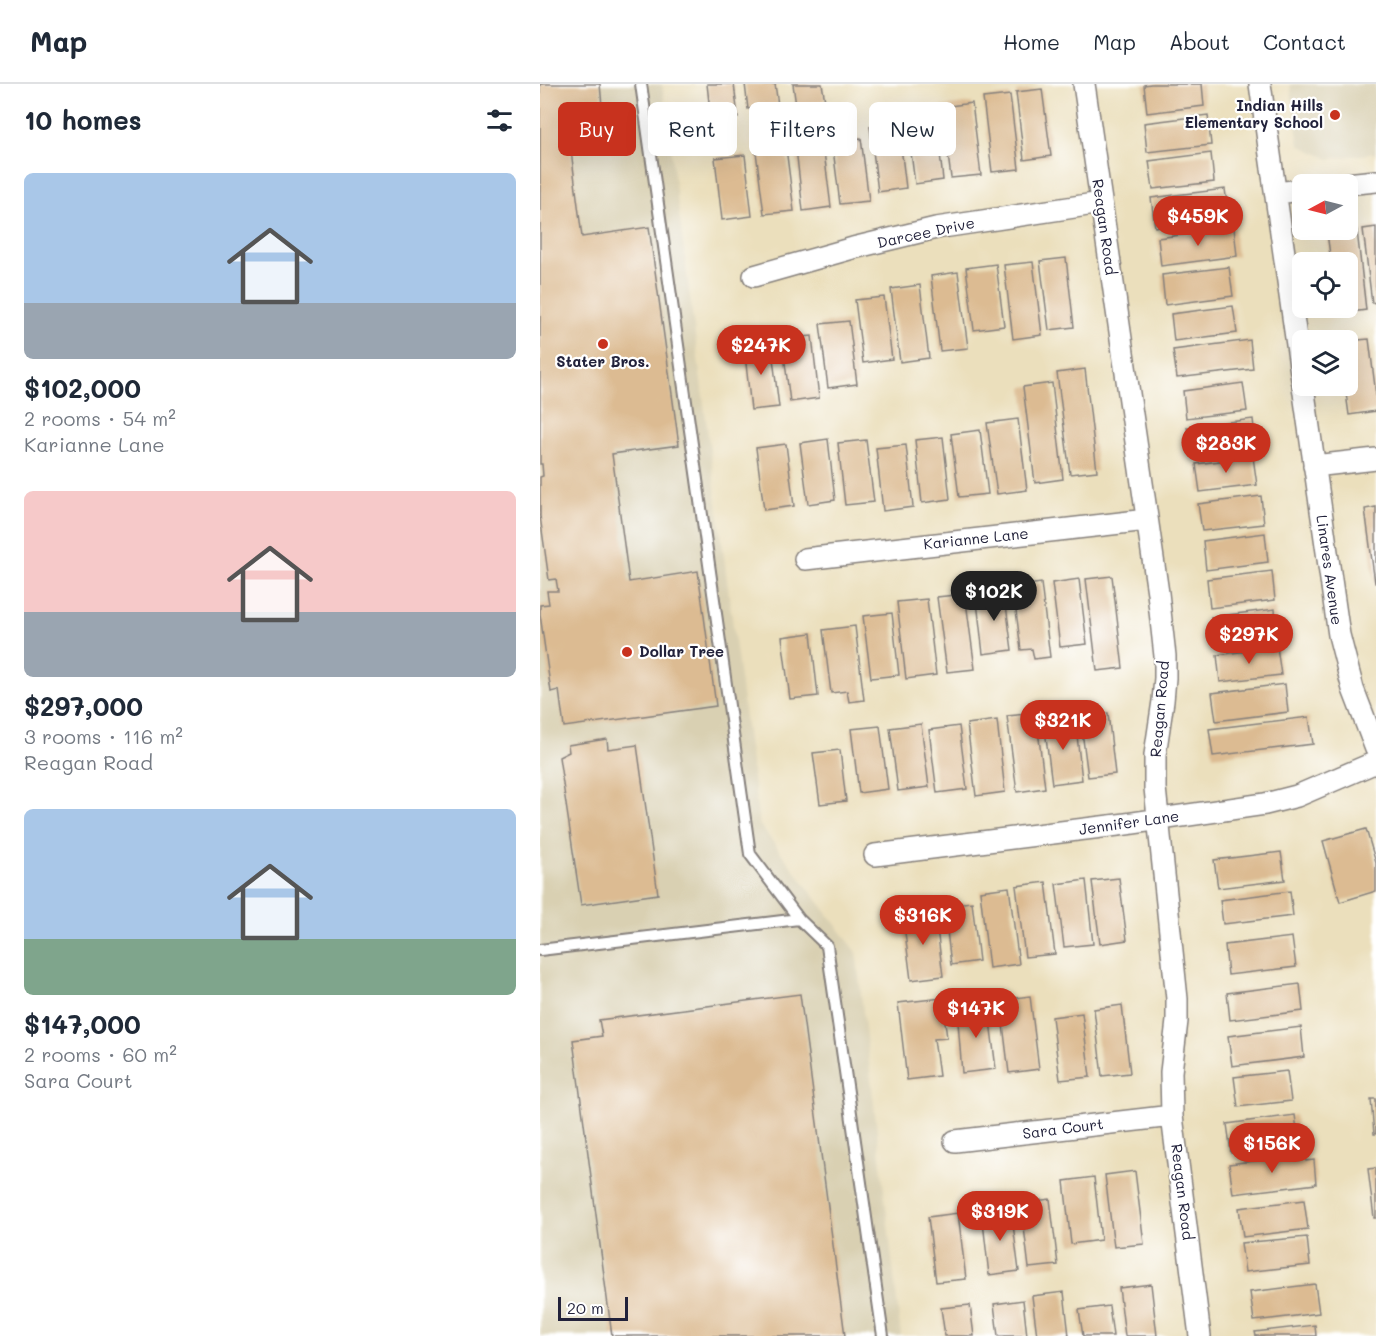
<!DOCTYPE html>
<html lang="en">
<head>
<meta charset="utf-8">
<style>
  :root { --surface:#fff; --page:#f6f6f7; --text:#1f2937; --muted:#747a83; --line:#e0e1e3; --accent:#c8321e }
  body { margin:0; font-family:Mali,sans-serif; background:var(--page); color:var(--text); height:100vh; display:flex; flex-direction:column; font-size:22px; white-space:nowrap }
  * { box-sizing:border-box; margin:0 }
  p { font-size:20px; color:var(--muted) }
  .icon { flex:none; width:33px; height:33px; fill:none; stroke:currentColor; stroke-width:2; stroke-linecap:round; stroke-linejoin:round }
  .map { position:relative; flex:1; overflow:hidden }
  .panel { display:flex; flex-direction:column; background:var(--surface); width:540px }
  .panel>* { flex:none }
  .guide { position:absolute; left:18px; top:18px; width:570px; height:54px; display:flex; gap:12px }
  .needle { width:39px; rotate:263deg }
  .controls { position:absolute; left:752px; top:90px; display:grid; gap:12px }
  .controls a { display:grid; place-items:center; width:66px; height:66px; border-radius:9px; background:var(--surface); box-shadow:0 6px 24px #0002; font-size:30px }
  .scale { position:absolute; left:18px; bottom:15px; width:70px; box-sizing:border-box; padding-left:6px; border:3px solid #22223b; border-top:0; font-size:16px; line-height:21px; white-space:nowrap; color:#22223b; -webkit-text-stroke:4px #fff; paint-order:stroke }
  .price { position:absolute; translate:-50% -51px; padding:0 14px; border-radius:21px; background:var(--accent); color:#fff; font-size:20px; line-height:39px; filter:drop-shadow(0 2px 3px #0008) }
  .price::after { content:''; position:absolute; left:50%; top:36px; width:18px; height:14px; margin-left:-9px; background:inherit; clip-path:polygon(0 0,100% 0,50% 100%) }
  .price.on { background:#222; color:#fff }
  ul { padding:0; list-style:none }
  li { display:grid; align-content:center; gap:12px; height:318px; padding:0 24px }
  li span { display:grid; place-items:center; height:186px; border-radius:9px; color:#555 }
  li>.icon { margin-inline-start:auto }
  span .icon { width:108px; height:108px; fill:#fffc; stroke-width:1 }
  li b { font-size:26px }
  h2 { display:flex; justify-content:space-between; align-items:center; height:72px; padding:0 24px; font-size:26px }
  .pill { padding:0 21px; border-radius:9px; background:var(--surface); box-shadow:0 6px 24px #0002; font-size:21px; line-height:54px }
  .pill.on { background:var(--accent); color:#fff }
  header { display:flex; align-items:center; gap:36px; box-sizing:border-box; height:84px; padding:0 30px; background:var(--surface); border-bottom:2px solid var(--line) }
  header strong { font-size:28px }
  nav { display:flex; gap:33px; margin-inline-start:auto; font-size:21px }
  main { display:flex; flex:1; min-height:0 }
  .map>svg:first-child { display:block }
  .built { fill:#d9d0b2 }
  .building { fill:#dcbb92 }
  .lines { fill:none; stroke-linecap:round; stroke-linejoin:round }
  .service-casing { stroke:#86807c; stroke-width:14 }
  .minor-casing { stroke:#86807c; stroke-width:24 }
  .service { stroke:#fff; stroke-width:10 }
  .minor { stroke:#fff; stroke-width:21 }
  .poi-dot { fill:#c8321e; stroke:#fff; stroke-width:2 }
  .labels { text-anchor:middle; stroke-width:4.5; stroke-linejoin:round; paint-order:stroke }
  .poi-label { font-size:15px; font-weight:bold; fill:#22223b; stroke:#fff; text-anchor:end }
  .street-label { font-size:15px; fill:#22223b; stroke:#fff }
</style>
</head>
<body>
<header>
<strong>Map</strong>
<nav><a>Home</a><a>Map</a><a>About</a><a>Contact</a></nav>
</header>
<main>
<section class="panel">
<h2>10 homes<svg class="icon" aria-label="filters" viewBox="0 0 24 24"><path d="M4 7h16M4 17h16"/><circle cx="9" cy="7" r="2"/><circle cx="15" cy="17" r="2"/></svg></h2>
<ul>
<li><span style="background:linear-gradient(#a9c7e8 70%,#9aa5b1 0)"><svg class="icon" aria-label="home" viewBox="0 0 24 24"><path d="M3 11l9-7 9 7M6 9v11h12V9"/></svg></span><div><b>$102,000</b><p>2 rooms · 54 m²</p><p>Karianne Lane</p></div></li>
<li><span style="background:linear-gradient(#f6c9c9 65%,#9aa5b1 0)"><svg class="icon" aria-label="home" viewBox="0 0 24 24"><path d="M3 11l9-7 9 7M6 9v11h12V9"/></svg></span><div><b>$297,000</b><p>3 rooms · 116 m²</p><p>Reagan Road</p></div></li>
<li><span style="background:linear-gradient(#a9c7e8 70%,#7fa58c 0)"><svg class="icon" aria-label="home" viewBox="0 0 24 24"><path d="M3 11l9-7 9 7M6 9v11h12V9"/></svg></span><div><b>$147,000</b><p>2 rooms · 60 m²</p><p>Sara Court</p></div></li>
</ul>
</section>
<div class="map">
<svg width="836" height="1252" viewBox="0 0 836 1252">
  <rect width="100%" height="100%" fill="#fff"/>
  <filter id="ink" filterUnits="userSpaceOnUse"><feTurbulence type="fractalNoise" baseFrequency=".0167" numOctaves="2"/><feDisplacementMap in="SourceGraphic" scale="12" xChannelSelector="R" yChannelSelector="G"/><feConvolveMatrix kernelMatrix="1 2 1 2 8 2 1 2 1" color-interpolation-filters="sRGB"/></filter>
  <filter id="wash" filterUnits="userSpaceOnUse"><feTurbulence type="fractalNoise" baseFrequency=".008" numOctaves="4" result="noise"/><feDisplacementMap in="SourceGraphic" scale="24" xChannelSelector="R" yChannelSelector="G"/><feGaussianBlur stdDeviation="1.35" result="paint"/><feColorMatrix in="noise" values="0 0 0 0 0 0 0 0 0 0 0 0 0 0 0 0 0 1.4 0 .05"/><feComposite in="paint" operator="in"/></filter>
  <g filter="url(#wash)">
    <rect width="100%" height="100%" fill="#ebdfbc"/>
    <path class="built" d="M0 0H122L219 740 316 867 361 1252H0Z
      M750 0H836V69L789 75 759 61Z"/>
    <g id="blocks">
      <path class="building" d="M0 0H60L62 22 26 27 42 153 109 143 139 361 72 370 89 498 158 487 176 622 24 643 19 606 11 608 0 530V521L9 520 7 507H18L16 495 9 496 0 432V393L3 392 2 380H0Z
        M167 0H194L198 33 171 36Z
        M205 0H235L238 21 208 25Z
        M253 0H282L285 17 256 22Z
        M611 0H662L664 22 607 29 604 1Z
        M502 5 511 72 484 76 476 8Z
        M470 11 479 85 452 88 443 14Z
        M432 19 441 91 411 94 402 23Z
        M668 31 671 61 607 68 604 39Z
        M396 34 403 96 375 100 367 37Z
        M358 38 366 104 338 108 330 42Z
        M321 54 329 117 300 120 292 57Z
        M283 60 291 123 263 127 256 64Z
        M246 64 254 127 224 130 216 68Z
        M671 69 674 98 613 105 609 77Z
        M205 71 212 132 182 136 175 74Z
        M685 105 689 133 615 143 611 114Z
        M836 143V218L832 219 823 145Z
        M694 144 697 172 621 182 618 154Z
        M817 146 826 226 797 230 796 224H807V178H791L787 149Z
        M526 174 534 243 509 246 500 177Z
        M493 178 502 251 473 255 464 181Z
        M456 180 464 242 434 246 426 184Z
        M689 183 693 212 625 221 622 191Z
        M418 188 428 264 400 267 391 192Z
        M380 201 389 274 360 278 351 205Z
        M344 213 352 275 323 279 315 216Z
        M693 222 697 249 634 257 631 230Z
        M309 237 317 300 288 304 280 240Z
        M272 252 279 314 250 318 242 255Z
        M829 255 836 311V327L809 331 805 302H807V257Z
        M710 256 713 285 637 294 633 266Z
        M231 258 239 323 211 326 204 261Z
        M545 285 557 387 530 390 517 289Z
        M512 299 523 395 495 399 483 303Z
        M703 299 707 327 646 334 643 307Z
        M478 335 487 406 457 410 447 339Z
        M713 335 716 363 651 371 647 343Z
        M440 346 448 410 419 413 411 350Z
        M403 353 410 415 382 419 375 356Z
        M288 355 295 416 268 420 260 359Z
        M326 356 334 418 305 421 298 359Z
        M246 360 254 422 224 426 216 364Z
        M366 361 373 423 343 427 336 364Z
        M713 373 717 401 660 408 656 380Z
        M721 412 724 440 662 447 658 420Z
        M836 423V499H835L825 425Z
        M725 449 728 478 666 486 663 457Z
        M732 487 735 516 670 524 667 495Z
        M572 492 583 584 557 587 546 495Z
        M539 495 547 560 520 563 512 499Z
        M501 499 510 573 494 575 492 565 481 566 473 503Z
        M464 506 472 566 443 570 436 509Z
        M425 510 435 585 407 588 397 513Z
        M387 515 396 591 366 595 357 518Z
        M735 525 736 539 746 538 747 553 675 562 671 533Z
        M352 529 359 591 331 594 323 532Z
        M315 542 324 616 309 618 307 607 291 609 283 546Z
        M271 549 278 612 250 615 242 553Z
        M737 563 741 591 680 598 677 571Z
        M745 600 748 628 676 637 672 609Z
        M496 629 505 704 477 708 467 632Z
        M568 629 575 690 548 693 540 632Z
        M769 633 773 660 673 672 669 645Z
        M535 634 542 696 512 700 504 638Z
        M457 636 465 708 436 712 427 640Z
        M381 640 389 703 358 707 350 644Z
        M340 642 348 705 319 709 311 645Z
        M419 642 427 705 397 709 389 646Z
        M67 655 68 665 97 661 118 810 41 821 19 673 29 668 28 661Z
        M300 666 306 717 280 720 273 669Z
        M826 745 836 779V807L800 818 783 757Z
        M741 768 745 796 678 804 674 776Z
        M579 794 587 856 560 860 552 797Z
        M546 796 553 860 524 863 516 800Z
        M506 798 515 870 485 873 476 802Z
        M469 803 479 880 449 884 440 807Z
        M750 807 753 832 683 840 680 816Z
        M432 818 439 877 411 881 404 821Z
        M395 829 403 892 371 896 363 833Z
        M752 853 756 883 688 891 685 861Z
        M760 900 763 927 690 936 687 909Z
        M260 910 305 1252H72L33 956 62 952 59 936Z
        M490 912 499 985 469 989 460 916Z
        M402 914 407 954 394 955 399 992 367 996 358 919Z
        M448 921 456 985 422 989 417 925Z
        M582 921 590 989 562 992 554 925Z
        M542 929 550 993 520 996 512 933Z
        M761 943 764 973 692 982 688 952Z
        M747 987 751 1017 698 1023 694 993Z
        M831 1015H836V1050H834Z
        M755 1031 759 1060 691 1069 687 1040Z
        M765 1071 766 1077 774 1076 776 1100 693 1110 689 1080Z
        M836 1084V1134H834L828 1085Z
        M595 1087 604 1160 574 1163 565 1091Z
        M554 1093 561 1156 531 1160 524 1097Z
        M510 1115 518 1181 489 1184 481 1119Z
        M764 1116 768 1145 703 1153 699 1124Z
        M471 1125 479 1187 449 1191 442 1129Z
        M418 1129 426 1195 396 1198 388 1133Z
        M767 1153 770 1181 705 1188 701 1159Z
        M611 1200 617 1252H585L579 1204Z
        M775 1200 779 1229 714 1237 710 1208Z
        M524 1208 529 1252H497L492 1212Z
        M483 1216 487 1252H458L454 1220Z
        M430 1221 434 1252H405L401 1224Z
        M569 1222 573 1252H543L539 1226Z
        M775 1241 776 1252H716L715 1248Z"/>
    </g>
  </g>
  <g filter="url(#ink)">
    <use href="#blocks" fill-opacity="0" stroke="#86807c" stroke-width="1.5"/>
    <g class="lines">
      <defs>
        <path id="service" d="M101 0 210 770 259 835
          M0 866 259 835 287 862 343 1252"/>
        <path id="minor" d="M544 0 618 509 625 572V594L623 617 615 671V704L637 915V937L631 988 632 1032 660 1252
          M720 0 762 296
          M806 100 836 97
          M736 109 762 106
          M214 192 313 164 396 144 561 119
          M763 302 799 551 813 605 836 665
          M774 382 836 375
          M265 475 607 436
          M335 771 586 740 725 720 757 712 836 678
          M415 1057 632 1032"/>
      </defs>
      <use href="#service" class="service-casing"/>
      <use href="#minor" class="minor-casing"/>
      <use href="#service" class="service"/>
      <use href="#minor" class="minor"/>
    </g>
  </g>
  <g class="poi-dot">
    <circle cx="795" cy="31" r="6"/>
    <circle cx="63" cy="260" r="6"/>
    <circle cx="87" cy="568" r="6"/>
  </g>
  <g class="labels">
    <g class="poi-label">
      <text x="783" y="27">Indian Hills<tspan x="783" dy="17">Elementary School</tspan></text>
      <text x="63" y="283" text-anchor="middle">Stater Bros.</text>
      <text x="99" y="573" text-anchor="start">Dollar Tree</text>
    </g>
    <g class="street-label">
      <text transform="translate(564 143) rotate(82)" y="5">Reagan Road</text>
      <text transform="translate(386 149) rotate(-12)" y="5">Darcee Drive</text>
      <text transform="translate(436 455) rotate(-6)" y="5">Karianne Lane</text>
      <text transform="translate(789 486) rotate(82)" y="5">Linares Avenue</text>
      <text transform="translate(620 625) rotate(-85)" y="5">Reagan Road</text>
      <text transform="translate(589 739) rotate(-8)" y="5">Jennifer Lane</text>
      <text transform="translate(523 1045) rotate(-7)" y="5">Sara Court</text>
      <text transform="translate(642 1108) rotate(83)" y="5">Reagan Road</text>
    </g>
  </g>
</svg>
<div class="controls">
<a><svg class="needle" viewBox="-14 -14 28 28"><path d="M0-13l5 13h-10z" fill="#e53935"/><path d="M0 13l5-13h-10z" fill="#747a83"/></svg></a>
<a><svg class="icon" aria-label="locate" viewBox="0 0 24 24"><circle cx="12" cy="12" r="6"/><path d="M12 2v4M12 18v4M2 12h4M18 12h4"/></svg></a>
<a><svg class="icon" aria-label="layers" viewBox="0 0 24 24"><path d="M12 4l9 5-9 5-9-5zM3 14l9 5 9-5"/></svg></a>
</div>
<div class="scale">20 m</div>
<b class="price" style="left:658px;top:163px">$459K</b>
<b class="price" style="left:221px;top:292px">$247K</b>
<b class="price" style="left:686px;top:390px">$283K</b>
<b class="price on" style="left:454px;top:538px">$102K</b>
<b class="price" style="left:709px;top:581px">$297K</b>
<b class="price" style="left:523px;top:667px">$321K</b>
<b class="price" style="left:383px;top:862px">$316K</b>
<b class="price" style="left:436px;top:955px">$147K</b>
<b class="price" style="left:732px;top:1090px">$156K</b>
<b class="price" style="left:460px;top:1158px">$319K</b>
<div class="guide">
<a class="pill on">Buy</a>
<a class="pill">Rent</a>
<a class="pill">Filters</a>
<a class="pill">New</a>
</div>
</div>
</main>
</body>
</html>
